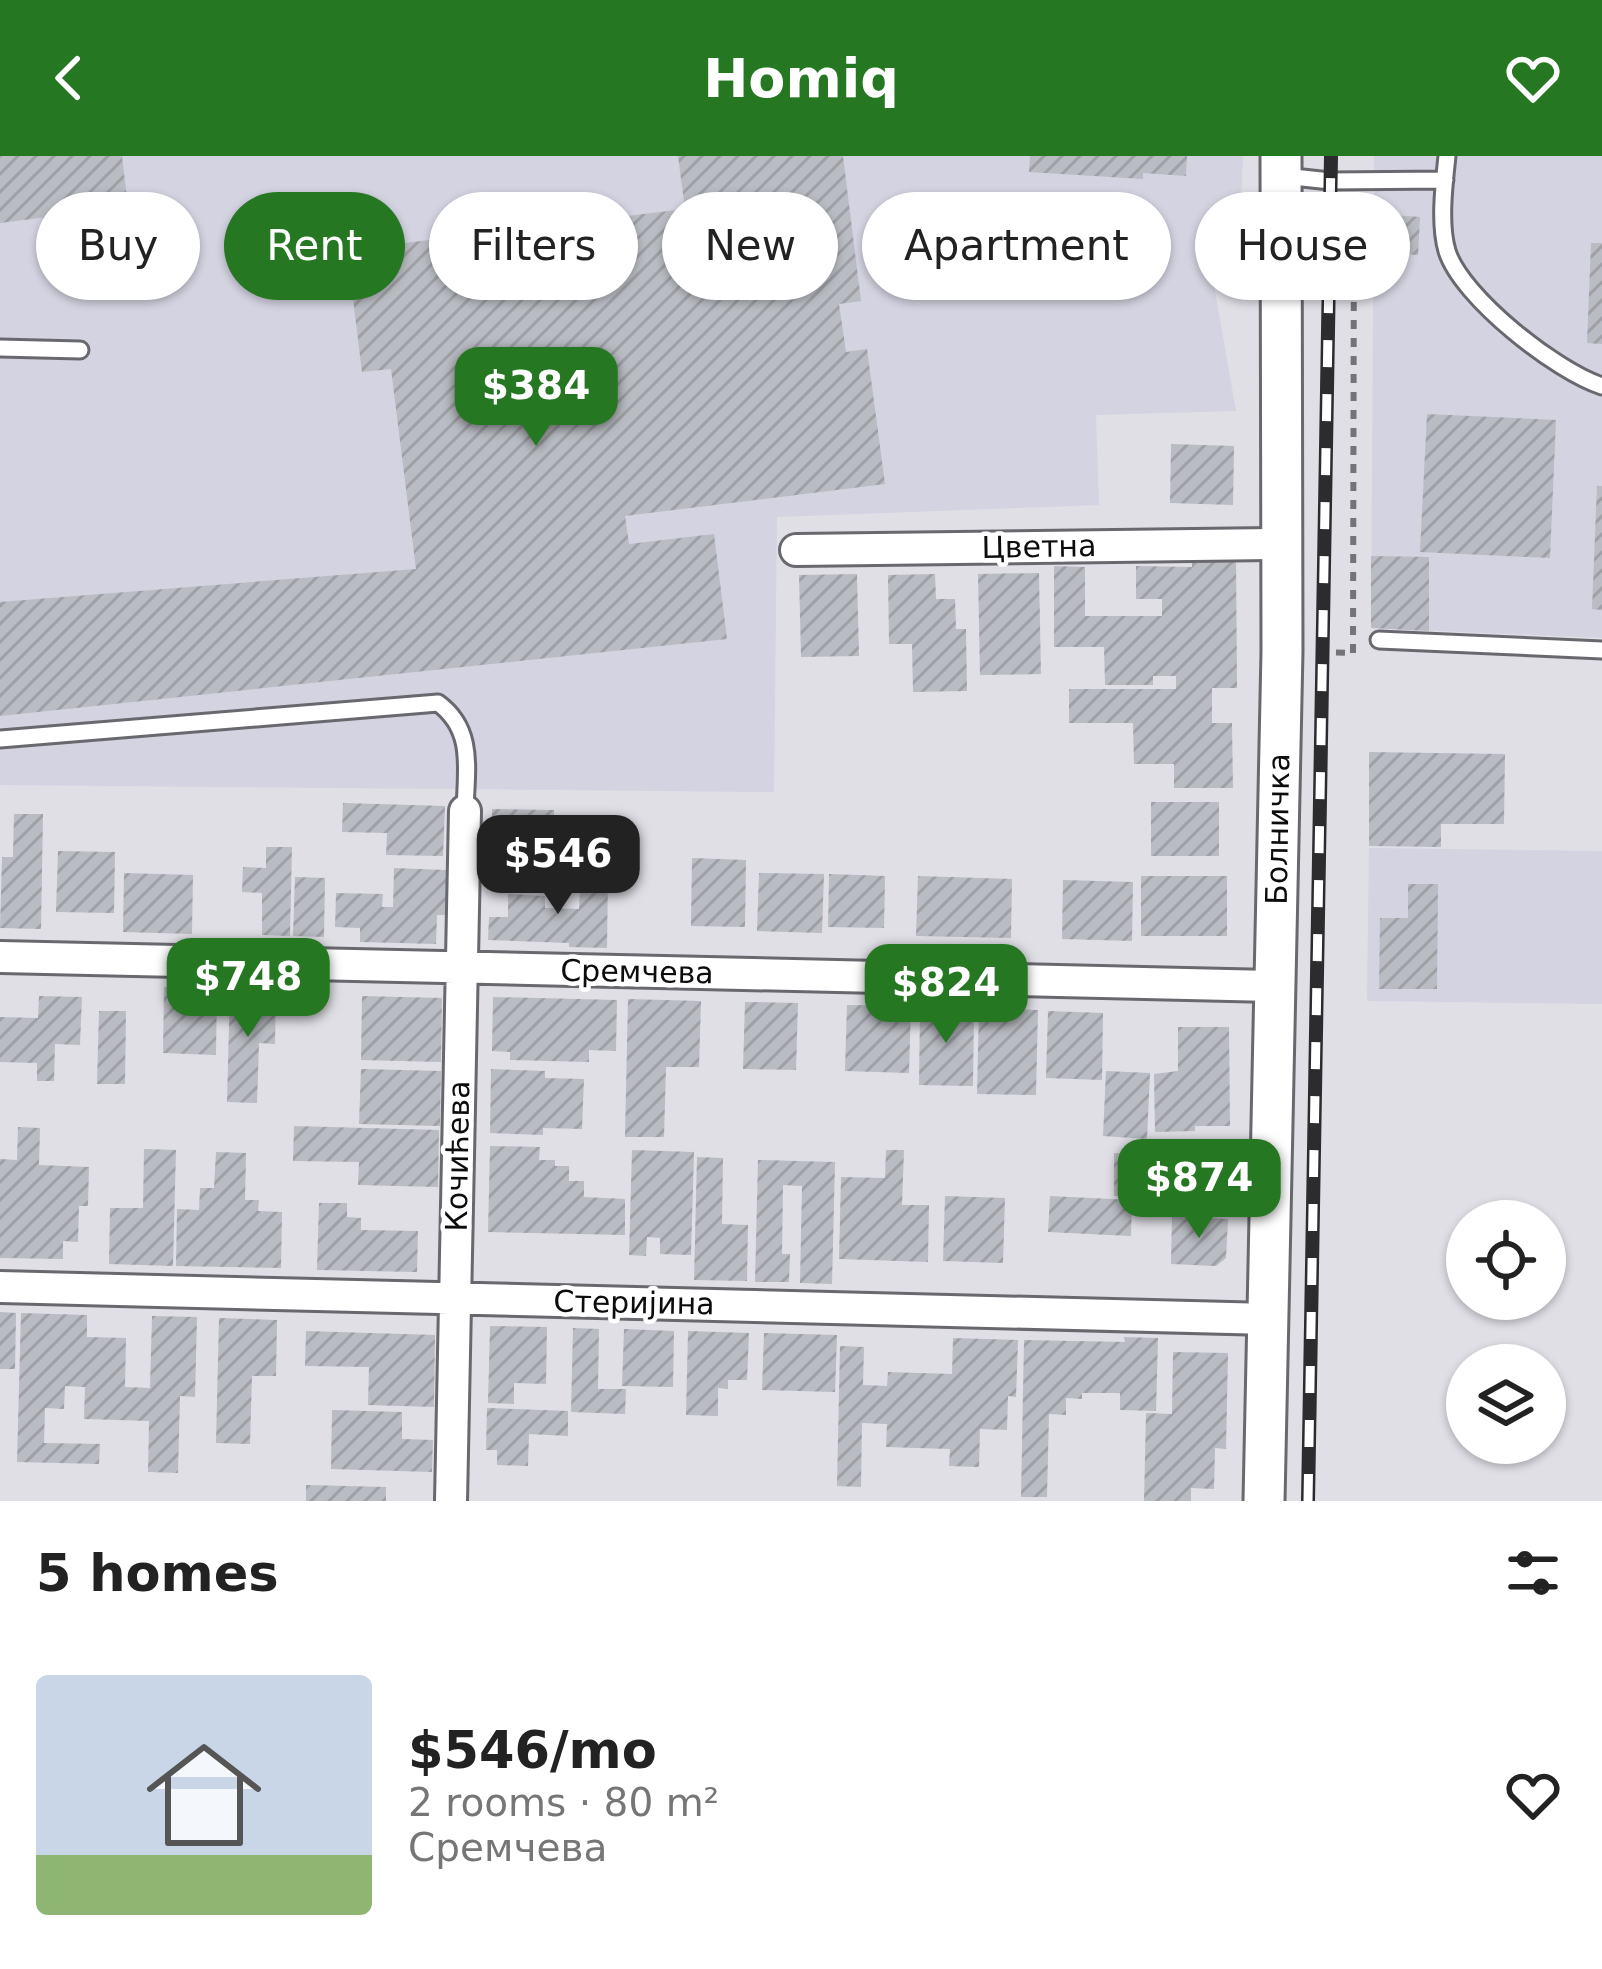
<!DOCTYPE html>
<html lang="en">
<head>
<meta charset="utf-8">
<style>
  :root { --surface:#fff; --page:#f2f2f2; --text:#222; --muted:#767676; --accent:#257722 }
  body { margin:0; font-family:"DejaVu Sans",sans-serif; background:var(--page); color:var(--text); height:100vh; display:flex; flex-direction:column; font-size:45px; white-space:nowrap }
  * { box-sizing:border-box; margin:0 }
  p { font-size:39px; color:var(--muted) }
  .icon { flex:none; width:66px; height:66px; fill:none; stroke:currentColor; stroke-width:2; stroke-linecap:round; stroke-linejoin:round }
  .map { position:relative; height:1345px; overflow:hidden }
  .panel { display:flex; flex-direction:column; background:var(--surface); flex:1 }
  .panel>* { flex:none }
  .banner { position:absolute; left:36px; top:36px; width:1530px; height:108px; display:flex; gap:24px }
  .fabs { position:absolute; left:1446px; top:1044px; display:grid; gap:24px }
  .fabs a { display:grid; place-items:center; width:120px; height:120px; border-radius:50%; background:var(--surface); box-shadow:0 3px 9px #0004; font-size:60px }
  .price { position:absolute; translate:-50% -102px; padding:0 27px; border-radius:24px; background:var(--accent); color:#fff; font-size:39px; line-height:78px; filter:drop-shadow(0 3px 6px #0008) }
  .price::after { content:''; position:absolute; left:50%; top:72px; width:36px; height:27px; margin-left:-18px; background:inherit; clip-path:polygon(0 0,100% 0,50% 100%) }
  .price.current { background:#222; color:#fff }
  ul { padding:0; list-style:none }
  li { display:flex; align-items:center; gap:36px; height:300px; padding:0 36px }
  li span { display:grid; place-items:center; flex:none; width:336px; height:240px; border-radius:12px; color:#555 }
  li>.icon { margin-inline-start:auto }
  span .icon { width:144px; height:144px; fill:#fffc; stroke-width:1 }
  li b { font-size:51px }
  h2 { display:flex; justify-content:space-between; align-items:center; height:144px; padding:0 36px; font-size:51px }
  .chip { padding:0 42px; border-radius:54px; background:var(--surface); box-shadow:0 3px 9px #0004; font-size:42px; line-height:108px }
  .chip.current { background:var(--accent); color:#fff }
  header { display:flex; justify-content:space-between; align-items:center; height:156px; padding:0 36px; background:var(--accent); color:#fff; font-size:54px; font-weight:700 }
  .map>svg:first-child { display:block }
  .built { fill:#d3d3e1 }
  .building { fill:url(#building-hatch) }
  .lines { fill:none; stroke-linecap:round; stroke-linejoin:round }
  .service-casing { stroke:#68686e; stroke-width:21 }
  .minor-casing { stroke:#68686e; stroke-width:36 }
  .tertiary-casing { stroke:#68686e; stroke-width:45 }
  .path { stroke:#747478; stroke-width:6; stroke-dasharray:9 9; stroke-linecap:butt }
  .service { stroke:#fff; stroke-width:15 }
  .minor { stroke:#fff; stroke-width:30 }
  .tertiary { stroke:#fff; stroke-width:39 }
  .rail-casing { stroke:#2c2c2f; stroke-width:14 }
  .rail { stroke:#fff; stroke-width:9; stroke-dasharray:27; stroke-linecap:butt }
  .labels { text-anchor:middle; stroke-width:9; stroke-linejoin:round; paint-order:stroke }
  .street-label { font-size:30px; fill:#0c0c0e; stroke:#fff }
</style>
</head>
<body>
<header><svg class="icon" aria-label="back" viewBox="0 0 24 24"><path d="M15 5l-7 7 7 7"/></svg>Homiq<svg class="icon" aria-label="heart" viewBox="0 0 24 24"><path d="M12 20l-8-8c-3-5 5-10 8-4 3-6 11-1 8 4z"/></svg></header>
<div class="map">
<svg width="1602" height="1345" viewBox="0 0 1602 1345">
  <defs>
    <pattern id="building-hatch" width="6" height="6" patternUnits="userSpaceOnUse" patternTransform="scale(3)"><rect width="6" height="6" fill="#b9bcc2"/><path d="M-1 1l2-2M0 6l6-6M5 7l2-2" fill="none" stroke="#9ea0a6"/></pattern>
  </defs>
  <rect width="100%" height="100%" fill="#e0dfe6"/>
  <path class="built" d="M0 0H1243L1240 65 1205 78 1236 255 1096 259 1099 349 777 361 774 636 0 629Z
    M1374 0H1602V482L1371 472Z
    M1369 692 1602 695V848L1367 845Z"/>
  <path class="building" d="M0 0H122L128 51 0 67Z
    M678 0H843L861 145 839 148 846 196 867 193 885 328 625 360 629 388 714 378 727 483 0 560V446L416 413 391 213 362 216 347 94 685 53Z
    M1030 0H1187L1186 20 1143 17V23L1029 16Z
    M1393 59 1420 61 1418 99 1391 97Z
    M1591 87H1602V188L1587 187Z
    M1427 258 1556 264 1550 402 1420 396Z
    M1171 288 1234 290 1233 349 1170 347Z
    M1597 330H1602V454L1592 453Z
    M1371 400 1429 401V475L1371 472Z
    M1192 402H1236L1237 532H1212V567H1232L1233 632H1174V608H1134L1133 567H1069V533H1176V520H1153V529H1105L1104 491H1054V410L1085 411V460H1162V443H1136V410L1192 411Z
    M1039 417 1041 518 980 519 978 418Z
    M857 418 859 500 801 501 799 419Z
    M935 418 936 443H955L956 473H966L967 535 913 536 912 488H889L888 419Z
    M1369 596 1505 598 1504 668H1441V691L1369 690Z
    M1151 646H1219V700H1151Z
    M343 647 445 650 443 700 386 699 387 677 342 676Z
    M492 653 554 654 553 716 491 715Z
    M14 658H43L41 773 0 772 2 701H13Z
    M266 691H292L290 780 262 779V737L242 736 243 711 266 712Z
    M58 695 115 696 114 757 56 756Z
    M692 702 746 704 745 771 691 770Z
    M394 712 446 714V759H437L436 788 360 786V772L335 771 336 737 383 738 382 751H393Z
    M581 714 608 715 607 792 569 791V787L488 784 489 761H508V738L545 740V752L579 753Z
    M124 717 193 719 192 778 123 776Z
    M759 717 824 718 822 777 757 775Z
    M829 718 885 720 884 772 828 771Z
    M918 720 1012 723 1011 782 916 780Z
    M1141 720H1227V780H1141Z
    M295 721 325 722 324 781 293 780Z
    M1063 724 1133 726 1132 785 1062 783Z
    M1408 728H1438L1437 833H1379L1380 762H1408Z
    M164 831 217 832 216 899 163 897Z
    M230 832 276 834 275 888 259 887 257 947 227 946Z
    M39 840 82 841 80 889 55 888 54 925H37V907L0 906V861L38 862Z
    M362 840 442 842 441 906 361 904Z
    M493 841 617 844 616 895 589 894V906L510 904V896L492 895Z
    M628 843 701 845 699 911H666L664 981H625Z
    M745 846 798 847 796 914 743 913Z
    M847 849 911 850 909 917 845 915Z
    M920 851 974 852 973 930 919 929Z
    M979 852 1038 854 1036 939 977 938Z
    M99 855H126L125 928H97Z
    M1048 855 1103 857 1102 924 1046 922Z
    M1178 871H1229L1230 970H1195V975L1155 976 1154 918 1178 915Z
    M361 913 441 915 440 970 359 968Z
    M491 913 545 915V922L584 923 582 973 543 972V979L490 977Z
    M1106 915 1150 917 1147 983 1103 980Z
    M294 970 439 974 438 1031 358 1029 359 1006 293 1005Z
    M18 971 40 972 39 1009 89 1011 88 1050H79L78 1086 63 1085V1103L0 1102V1003L17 1004Z
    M490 990 540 991 539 1004H555V1010H569V1025H584V1041L625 1043V1079L488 1076Z
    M144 993 176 994 173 1110 109 1108 110 1052H143Z
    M632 994 694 996 691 1099 660 1098V1082L647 1081 646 1100 629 1099Z
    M886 994H904L902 1049H929L928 1106 839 1103 841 1021 885 1022Z
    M216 996 246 997 245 1044H259L258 1055 282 1056 281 1112 176 1110 177 1053 199 1054 200 1032H214Z
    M1114 997 1160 998V1041L1114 1040Z
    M1178 997 1224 998 1223 1042 1177 1040Z
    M697 1001 723 1002 722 1068 748 1069 747 1125 694 1124Z
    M758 1004 835 1006 832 1128 800 1127 802 1030 783 1029 782 1098H790L789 1126H755Z
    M945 1040 1005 1042 1003 1107 943 1105Z
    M1050 1040 1132 1044 1131 1080 1048 1076Z
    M319 1047H347V1061L361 1062V1074L418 1075 417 1116 317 1114Z
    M1172 1060 1228 1063 1226 1102 1216 1110 1171 1108Z
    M0 1156 16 1157 15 1213H0Z
    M21 1157 87 1159V1181L126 1182 125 1231 150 1232 152 1160 197 1161 195 1241 180 1240 178 1317 148 1316 149 1265 84 1263 85 1231 65 1230 64 1253 45 1252 44 1287 100 1288 99 1308 17 1306Z
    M219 1162 277 1164 276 1220H252L250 1288 216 1287Z
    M490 1170 547 1171 546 1228 514 1227V1248L488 1247Z
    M573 1172 599 1173 598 1233H626L625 1258 571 1256Z
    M624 1173 674 1175 673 1231 622 1230Z
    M306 1175 435 1179 434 1251 368 1249 369 1211 305 1210Z
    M688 1175 749 1177 747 1224H728V1233L718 1232V1260L686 1259Z
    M764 1177 837 1179 835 1236 762 1234Z
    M1124 1181 1158 1182 1156 1255 1120 1254V1237H1082V1243L1066 1242V1259L1049 1258 1047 1341H1021L1024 1184 1125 1186Z
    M953 1182 1018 1184 1016 1241 1008 1240 1007 1274 980 1273 979 1311 949 1310 950 1293 886 1291 887 1268 862 1267 861 1331 837 1330 840 1190 864 1191 863 1229 887 1230 888 1216 952 1218Z
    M1173 1196 1228 1197 1226 1293 1215 1292 1214 1333 1191 1332V1345H1144L1146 1257 1172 1258Z
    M487 1252 568 1255V1280L529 1278 528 1310 497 1309V1294H486Z
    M332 1254 402 1256V1283L433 1284 432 1316 331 1313Z
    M306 1329 386 1331V1345H306Z"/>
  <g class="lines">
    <defs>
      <path id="service" d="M1447 0C1444 28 1439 68 1447 95 1461 141 1557 216 1602 230
        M1284 20 1330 25 1445 24
        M0 192 80 194
        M1379 484 1602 494
        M0 583 438 547C475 574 466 614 465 655"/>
      <path id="minor" d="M796 394 1282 388
        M0 801 1275 830
        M0 1131 1269 1163
        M451 1345 465 655"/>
      <path id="tertiary" d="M1264 1345 1282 495 1281 0"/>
    </defs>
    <use href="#service" class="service-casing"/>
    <use href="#minor" class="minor-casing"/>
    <use href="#tertiary" class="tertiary-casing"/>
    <path class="path" d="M1318 496 1353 497
      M1353 497 1354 46"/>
    <use href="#service" class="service"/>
    <use href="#minor" class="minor"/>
    <use href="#tertiary" class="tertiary"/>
    <defs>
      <path id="rail" d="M1308 1345 1331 0"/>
    </defs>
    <use href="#rail" class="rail-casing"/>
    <use href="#rail" class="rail"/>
  </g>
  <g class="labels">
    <g class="street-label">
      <text transform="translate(1039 391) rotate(-1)" y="10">Цветна</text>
      <text transform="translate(1278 673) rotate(-89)" y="10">Болничка</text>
      <text transform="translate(637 816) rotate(1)" y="10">Сремчева</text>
      <text transform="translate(458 1000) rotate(-89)" y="10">Кочићева</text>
      <text transform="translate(634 1147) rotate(1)" y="10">Стеријина</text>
    </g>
  </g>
</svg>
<div class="fabs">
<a><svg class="icon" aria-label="locate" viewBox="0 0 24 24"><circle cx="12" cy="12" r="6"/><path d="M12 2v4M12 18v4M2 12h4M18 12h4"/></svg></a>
<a><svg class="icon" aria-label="layers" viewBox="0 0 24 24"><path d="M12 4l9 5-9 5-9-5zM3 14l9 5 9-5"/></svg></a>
</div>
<b class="price" style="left:536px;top:293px">$384</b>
<b class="price current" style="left:558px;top:761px">$546</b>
<b class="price" style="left:248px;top:884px">$748</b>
<b class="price" style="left:946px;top:890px">$824</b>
<b class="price" style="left:1199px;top:1085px">$874</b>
<div class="banner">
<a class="chip">Buy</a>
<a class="chip current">Rent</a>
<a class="chip">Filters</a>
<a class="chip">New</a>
<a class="chip">Apartment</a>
<a class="chip">House</a>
</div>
</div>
<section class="panel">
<h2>5 homes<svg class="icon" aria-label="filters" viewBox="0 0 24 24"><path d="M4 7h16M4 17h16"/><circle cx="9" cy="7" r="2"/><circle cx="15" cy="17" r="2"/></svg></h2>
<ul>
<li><span style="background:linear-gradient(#c9d6e8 75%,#8fb573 0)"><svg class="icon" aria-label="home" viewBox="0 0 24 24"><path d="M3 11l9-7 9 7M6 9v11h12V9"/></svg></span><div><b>$546/mo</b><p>2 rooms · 80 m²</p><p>Сремчева</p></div><svg class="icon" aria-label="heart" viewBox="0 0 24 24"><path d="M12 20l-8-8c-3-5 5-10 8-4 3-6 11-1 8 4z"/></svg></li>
</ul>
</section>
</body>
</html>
